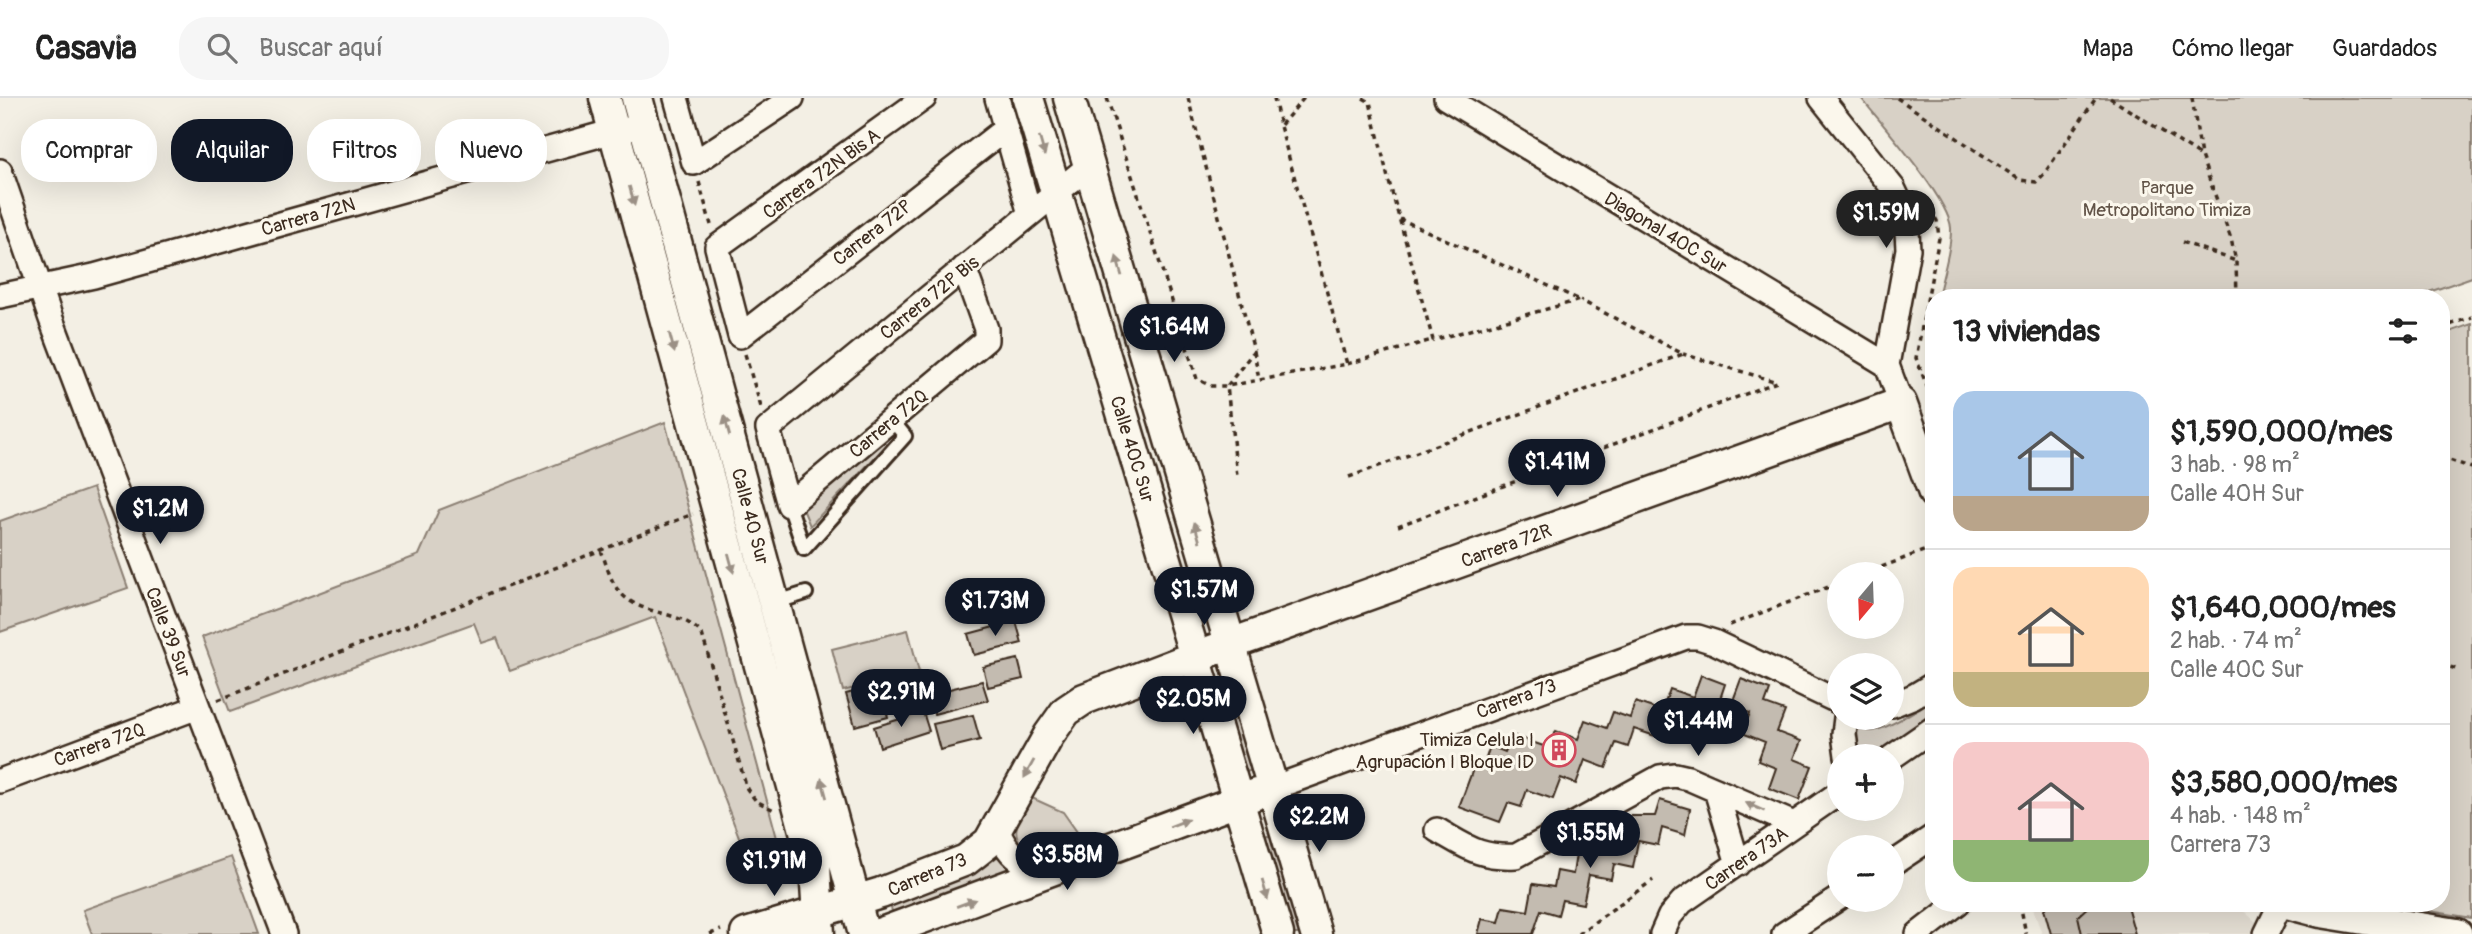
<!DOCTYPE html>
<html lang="es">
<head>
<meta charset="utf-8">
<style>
  :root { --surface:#fff; --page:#f6f6f6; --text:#222; --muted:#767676; --line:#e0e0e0; --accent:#111827 }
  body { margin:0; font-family:Pangolin,sans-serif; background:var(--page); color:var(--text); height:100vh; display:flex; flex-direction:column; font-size:26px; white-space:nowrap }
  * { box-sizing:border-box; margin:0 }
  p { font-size:23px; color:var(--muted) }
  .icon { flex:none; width:38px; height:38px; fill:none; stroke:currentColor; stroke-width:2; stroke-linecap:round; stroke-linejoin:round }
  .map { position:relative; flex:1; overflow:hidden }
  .panel { position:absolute; left:1925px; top:191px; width:525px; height:623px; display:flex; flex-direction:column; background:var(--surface); border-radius:28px; box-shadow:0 7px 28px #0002 }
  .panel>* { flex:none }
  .banner { position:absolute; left:21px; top:21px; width:665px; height:63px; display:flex; gap:14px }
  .needle { width:46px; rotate:199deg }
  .controls { position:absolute; left:1827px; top:464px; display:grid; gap:14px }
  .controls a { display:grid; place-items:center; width:77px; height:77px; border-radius:50%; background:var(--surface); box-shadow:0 7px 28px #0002; font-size:35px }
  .price { position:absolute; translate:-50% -60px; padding:0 16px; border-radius:24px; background:var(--accent); color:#fff; font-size:23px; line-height:46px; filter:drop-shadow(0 2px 4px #0008) }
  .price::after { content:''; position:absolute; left:50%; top:42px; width:21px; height:16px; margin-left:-10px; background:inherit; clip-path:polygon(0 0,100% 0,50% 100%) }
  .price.current { background:#222; color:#fff }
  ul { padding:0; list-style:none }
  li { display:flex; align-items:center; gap:21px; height:175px; padding:0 28px }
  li+li { border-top:2px solid var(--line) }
  li span { display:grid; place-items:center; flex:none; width:196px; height:140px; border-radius:21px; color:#555 }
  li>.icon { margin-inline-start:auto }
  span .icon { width:84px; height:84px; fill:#fffc; stroke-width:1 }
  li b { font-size:30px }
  h2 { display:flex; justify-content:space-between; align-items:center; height:84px; padding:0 28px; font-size:30px }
  .tag { padding:0 24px; border-radius:28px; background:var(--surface); box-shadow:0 7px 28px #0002; font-size:24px; line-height:63px }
  .tag.current { background:var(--accent); color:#fff }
  header { display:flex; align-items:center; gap:42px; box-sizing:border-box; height:98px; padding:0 35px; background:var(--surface); border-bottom:2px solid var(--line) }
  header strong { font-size:33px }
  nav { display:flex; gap:38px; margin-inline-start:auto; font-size:24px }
  .search { width:490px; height:63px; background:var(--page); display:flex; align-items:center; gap:18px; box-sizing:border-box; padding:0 24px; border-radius:28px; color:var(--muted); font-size:26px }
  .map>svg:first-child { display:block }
  .built { fill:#e5dfd4 }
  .green { fill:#d8d1c6; stroke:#8a7e72; stroke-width:2 }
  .building { fill:#c3bbb0; stroke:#3b2a1e; stroke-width:2 }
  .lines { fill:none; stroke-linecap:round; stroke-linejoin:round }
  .service-casing { stroke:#3b2a1e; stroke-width:18 }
  .minor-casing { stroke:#3b2a1e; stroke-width:28 }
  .tertiary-casing { stroke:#3b2a1e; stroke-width:35 }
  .path { stroke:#3b2a1e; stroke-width:3.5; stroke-dasharray:5 5; stroke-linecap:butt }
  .service { stroke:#fbf7ec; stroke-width:12 }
  .minor { stroke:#fbf7ec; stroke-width:23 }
  .tertiary { stroke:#fbf7ec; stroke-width:30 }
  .oneway { fill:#9b9085 }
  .labels { text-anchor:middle; stroke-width:6; stroke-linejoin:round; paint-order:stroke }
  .street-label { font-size:19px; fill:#3b2a1e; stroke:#fbf7ec }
  .park-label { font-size:19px; fill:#625448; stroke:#fbf7ec }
  .poi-label { font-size:19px; fill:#3b2a1e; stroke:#fbf7ec; text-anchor:end }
</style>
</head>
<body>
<header>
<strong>Casavia</strong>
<div class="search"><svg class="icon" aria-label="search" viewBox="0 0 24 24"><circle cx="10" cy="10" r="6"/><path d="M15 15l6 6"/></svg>Buscar aquí</div>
<nav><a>Mapa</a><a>Cómo llegar</a><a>Guardados</a></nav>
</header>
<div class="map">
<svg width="2472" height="836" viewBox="0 0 2472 836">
  <rect width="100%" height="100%" fill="#f3efe4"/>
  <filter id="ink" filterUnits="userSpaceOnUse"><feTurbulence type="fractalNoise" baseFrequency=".0143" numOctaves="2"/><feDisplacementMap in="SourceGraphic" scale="14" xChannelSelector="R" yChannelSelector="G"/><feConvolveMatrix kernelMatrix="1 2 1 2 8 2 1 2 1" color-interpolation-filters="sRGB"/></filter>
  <g filter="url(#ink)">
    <path class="built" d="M2031 805H2235L2256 824 2250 836H2042Z"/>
    <path class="green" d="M1861 0H2472V179L2412 200 1938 199C1942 179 1952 150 1951 130 1949 101 1881 25 1861 0Z
      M2472 226V820L2381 805H2441V237Z
      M665 324 777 740 744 752 655 519 510 573 497 540 482 545 474 525 230 614 202 539 419 457 439 412Z
      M889 336 893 340 810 428 803 411Z
      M93 390 128 490 0 534V423Z
      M908 532 919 574 843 593 832 551Z
      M1233 592 1256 671 1240 676 1216 597Z
      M1934 601V616L1873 658H1853L1856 630C1862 630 1866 633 1872 633 1889 631 1918 610 1934 601Z
      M1032 700 1063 714 1082 741C1070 746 1058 753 1045 754 1028 757 1011 742 1018 724 1021 716 1028 708 1032 700Z
      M1274 735 1303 836H1290L1262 739Z
      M1001 755 1015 771 895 822 888 801Z
      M231 759 259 836H92L83 812Z"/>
    <path class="building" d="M1016 523 1022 545 974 557 968 536Z
      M1018 561 1023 581 988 589 983 569Z
      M1701 577 1725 586 1716 613 1688 604 1682 621 1667 616 1658 639 1634 631 1628 649 1616 645 1606 670 1585 662 1576 686 1561 680 1553 701 1527 692 1521 709 1508 705 1500 724 1459 709 1476 663 1484 666 1490 648 1505 654 1512 637 1549 650 1556 633 1578 641 1585 622 1607 630 1613 614 1630 620 1635 604 1662 613 1670 591 1693 599Z
      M1741 581 1770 592 1765 606 1785 613 1777 634 1801 643 1794 661 1812 668 1799 702 1769 690 1776 670 1758 663 1765 644 1742 635 1750 615 1731 608Z
      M896 583 901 600 884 605 888 619 855 628 846 596Z
      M982 583 988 602 934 616 929 596Z
      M923 614 929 633 880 649 874 629Z
      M973 617 980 642 940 652 933 626Z
      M1660 702 1690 711 1685 737 1662 730 1658 747 1638 743 1633 770 1614 766 1611 781 1589 777 1583 806 1562 802 1558 817 1541 812 1533 836H1478L1482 821 1499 824 1503 809 1528 813 1533 786 1554 789 1557 773 1573 776 1577 749 1604 751 1607 737 1624 740 1628 718H1655Z
      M2050 805H2092L2078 818 2082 836H2051L2044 811Z
      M2092 805H2119L2127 808 2135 836H2082L2078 818Z"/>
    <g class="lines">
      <defs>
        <path id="service" d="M789 407 804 451 905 338 891 321
          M774 505 806 495"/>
        <path id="minor" d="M676 0 694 65 792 0
          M924 0 717 149 740 238 1005 31
          M997 0 1030 116
          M1446 0 1887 267
          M1821 0 1893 90 1906 117 1908 151 1887 267 1901 305
          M0 73 51 221 284 836
          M964 170 986 231V242L789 407 768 331 1089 68
          M0 198 94 178 614 33 629 31
          M1892 607 1914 598 1934 586
          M1846 620 1844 636 1847 658
          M1892 659 1934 630
          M0 683 198 609
          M1273 690 1686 539H1698L1714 544 1839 604
          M1716 692 1738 766
          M996 729C1006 755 1022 770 1050 773
          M1437 732C1467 749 1479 760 1516 758L1660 679 1675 677 1688 680 1794 726
          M1892 766 1934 738
          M1662 836 1670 818 1682 804 1839 695
          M1784 836 1839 800
          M1918 836 1958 805
          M2266 836 2281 805"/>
        <path id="tertiary" d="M605 0 815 769 819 836
          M637 0 864 836
          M1028 0 1278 836
          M1069 0 1316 836
          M2287 805 2321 814 2457 836
          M746 836 881 795 966 762 989 744 1049 637 1066 613 1084 601 1178 565 1901 305 1934 395
          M879 836 1256 696"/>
      </defs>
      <use href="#service" class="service-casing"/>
      <use href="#minor" class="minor-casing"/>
      <use href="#tertiary" class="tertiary-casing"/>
      <path class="path" d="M1107 0 1197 281 1211 288H1227L1347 266 1280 28
        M1188 0 1254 253 1227 288 1237 378
        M1274 0 1280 28 1304 0
        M1363 0 1370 4 1388 80 1433 242 1580 202 1400 121
        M1897 0 2020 82 2036 84 2044 76 2096 0
        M2110 0 2201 58
        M2192 0 2201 58 2231 141 2236 163 2237 200
        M699 84 711 127
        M1925 103 1937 123 1939 140 1916 260 1934 306
        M2182 144 2236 163
        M2441 230 2472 219
        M1254 253 1259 282
        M745 256 761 309
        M1347 266 1432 242
        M2441 359 2472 370
        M1349 379 1683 256 1580 202
        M1398 428 1777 284 1683 256
        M601 452C606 465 610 483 619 493 641 520 680 510 702 536L747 691 756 703 774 712
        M1863 476 1934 449
        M1730 527 1839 485
        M2441 566 2459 572
        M218 602 693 416
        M2020 805 2026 836
        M710 836 721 832
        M1578 836 1653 782"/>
      <use href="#service" class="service"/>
      <use href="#minor" class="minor"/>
      <use href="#tertiary" class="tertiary"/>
    </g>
    <defs><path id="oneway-solid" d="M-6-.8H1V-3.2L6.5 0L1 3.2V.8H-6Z" transform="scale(1.75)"/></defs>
    <g class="oneway">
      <use href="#oneway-solid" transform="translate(1042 48) rotate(74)"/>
      <use href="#oneway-solid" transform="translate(632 98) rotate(75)"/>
      <use href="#oneway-solid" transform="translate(1119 168) rotate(-106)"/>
      <use href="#oneway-solid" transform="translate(672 245) rotate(75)"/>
      <use href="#oneway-solid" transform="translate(727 328) rotate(-105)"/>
      <use href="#oneway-solid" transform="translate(1197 434) rotate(-106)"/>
      <use href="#oneway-solid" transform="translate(731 465) rotate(75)"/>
      <use href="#oneway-solid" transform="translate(1029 671) rotate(119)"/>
      <use href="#oneway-solid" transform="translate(824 690) rotate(-105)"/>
      <use href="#oneway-solid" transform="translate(1755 709) rotate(-156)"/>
      <use href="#oneway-solid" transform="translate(1179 725) rotate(-21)"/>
      <use href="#oneway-solid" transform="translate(1265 792) rotate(74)"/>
      <use href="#oneway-solid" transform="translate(966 805) rotate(-20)"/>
    </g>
  </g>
  <defs>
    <symbol id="building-ring" viewBox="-11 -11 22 22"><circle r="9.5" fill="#fbf7ec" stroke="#d1495b" stroke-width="1.5"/><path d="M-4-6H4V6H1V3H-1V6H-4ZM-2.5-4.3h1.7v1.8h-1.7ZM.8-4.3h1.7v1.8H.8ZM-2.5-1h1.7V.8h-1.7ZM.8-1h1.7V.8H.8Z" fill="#d1495b"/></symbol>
  </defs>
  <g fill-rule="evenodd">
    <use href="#building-ring" x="1540" y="633" width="38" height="38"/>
  </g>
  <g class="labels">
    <g class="street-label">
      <text transform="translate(821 75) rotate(-36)" y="7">Carrera 72N Bis A</text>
      <text transform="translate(308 118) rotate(-16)" y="7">Carrera 72N</text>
      <text transform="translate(872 134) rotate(-38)" y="7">Carrera 72P</text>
      <text transform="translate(1666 134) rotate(31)" y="7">Diagonal 40C Sur</text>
      <text transform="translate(929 199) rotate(-39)" y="7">Carrera 72P Bis</text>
      <text transform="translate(888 325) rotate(-40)" y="7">Carrera 72Q</text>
      <text transform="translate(1133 351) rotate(73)" y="7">Calle 40C Sur</text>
      <text transform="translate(751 418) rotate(75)" y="7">Calle 40 Sur</text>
      <text transform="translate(1506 447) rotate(-20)" y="7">Carrera 72R</text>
      <text transform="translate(169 534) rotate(69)" y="7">Calle 39 Sur</text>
      <text transform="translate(1516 600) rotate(-20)" y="7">Carrera 73</text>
      <text transform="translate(99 646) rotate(-20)" y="7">Carrera 72Q</text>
      <text transform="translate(1746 760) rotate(-35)" y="7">Carrera 73A</text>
      <text transform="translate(927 776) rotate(-23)" y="7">Carrera 73</text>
    </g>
    <g class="park-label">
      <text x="2167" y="96">Parque<tspan x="2167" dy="22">Metropolitano Timiza</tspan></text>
    </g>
    <g class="poi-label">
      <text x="1534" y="648">Timiza Celula I<tspan x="1534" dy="22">Agrupación I Bloque ID</tspan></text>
    </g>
  </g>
</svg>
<div class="controls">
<a><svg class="needle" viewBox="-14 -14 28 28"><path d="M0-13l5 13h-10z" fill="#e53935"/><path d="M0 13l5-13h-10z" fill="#767676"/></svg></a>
<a><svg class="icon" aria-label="layers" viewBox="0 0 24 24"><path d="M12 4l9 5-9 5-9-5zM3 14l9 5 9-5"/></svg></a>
<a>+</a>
<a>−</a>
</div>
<b class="price current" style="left:1886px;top:152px">$1.59M</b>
<b class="price" style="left:1174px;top:266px">$1.64M</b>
<b class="price" style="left:1557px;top:401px">$1.41M</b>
<b class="price" style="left:160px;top:448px">$1.2M</b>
<b class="price" style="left:1204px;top:529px">$1.57M</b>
<b class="price" style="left:995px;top:540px">$1.73M</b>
<b class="price" style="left:901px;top:631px">$2.91M</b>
<b class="price" style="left:1193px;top:638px">$2.05M</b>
<b class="price" style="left:1698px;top:660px">$1.44M</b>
<b class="price" style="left:1319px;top:756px">$2.2M</b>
<b class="price" style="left:1590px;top:772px">$1.55M</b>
<b class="price" style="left:1067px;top:794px">$3.58M</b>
<b class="price" style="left:774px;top:800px">$1.91M</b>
<div class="banner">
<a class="tag">Comprar</a>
<a class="tag current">Alquilar</a>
<a class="tag">Filtros</a>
<a class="tag">Nuevo</a>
</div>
<section class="panel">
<h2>13 viviendas<svg class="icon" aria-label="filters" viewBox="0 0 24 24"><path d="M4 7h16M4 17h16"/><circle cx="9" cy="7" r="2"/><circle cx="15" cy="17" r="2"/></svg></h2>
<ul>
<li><span style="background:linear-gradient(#a9c7e8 75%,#b9a48a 0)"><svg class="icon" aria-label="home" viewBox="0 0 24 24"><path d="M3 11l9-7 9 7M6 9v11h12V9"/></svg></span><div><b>$1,590,000/mes</b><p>3 hab. · 98 m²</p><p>Calle 40H Sur</p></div></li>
<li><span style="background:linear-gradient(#ffd9b3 75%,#c2b280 0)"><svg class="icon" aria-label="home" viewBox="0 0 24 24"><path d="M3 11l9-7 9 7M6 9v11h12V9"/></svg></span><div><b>$1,640,000/mes</b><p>2 hab. · 74 m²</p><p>Calle 40C Sur</p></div></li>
<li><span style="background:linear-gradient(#f6c9c9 70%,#8fb573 0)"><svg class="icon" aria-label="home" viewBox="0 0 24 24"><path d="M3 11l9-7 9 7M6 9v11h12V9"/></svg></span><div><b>$3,580,000/mes</b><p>4 hab. · 148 m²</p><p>Carrera 73</p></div></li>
</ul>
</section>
</div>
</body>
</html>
